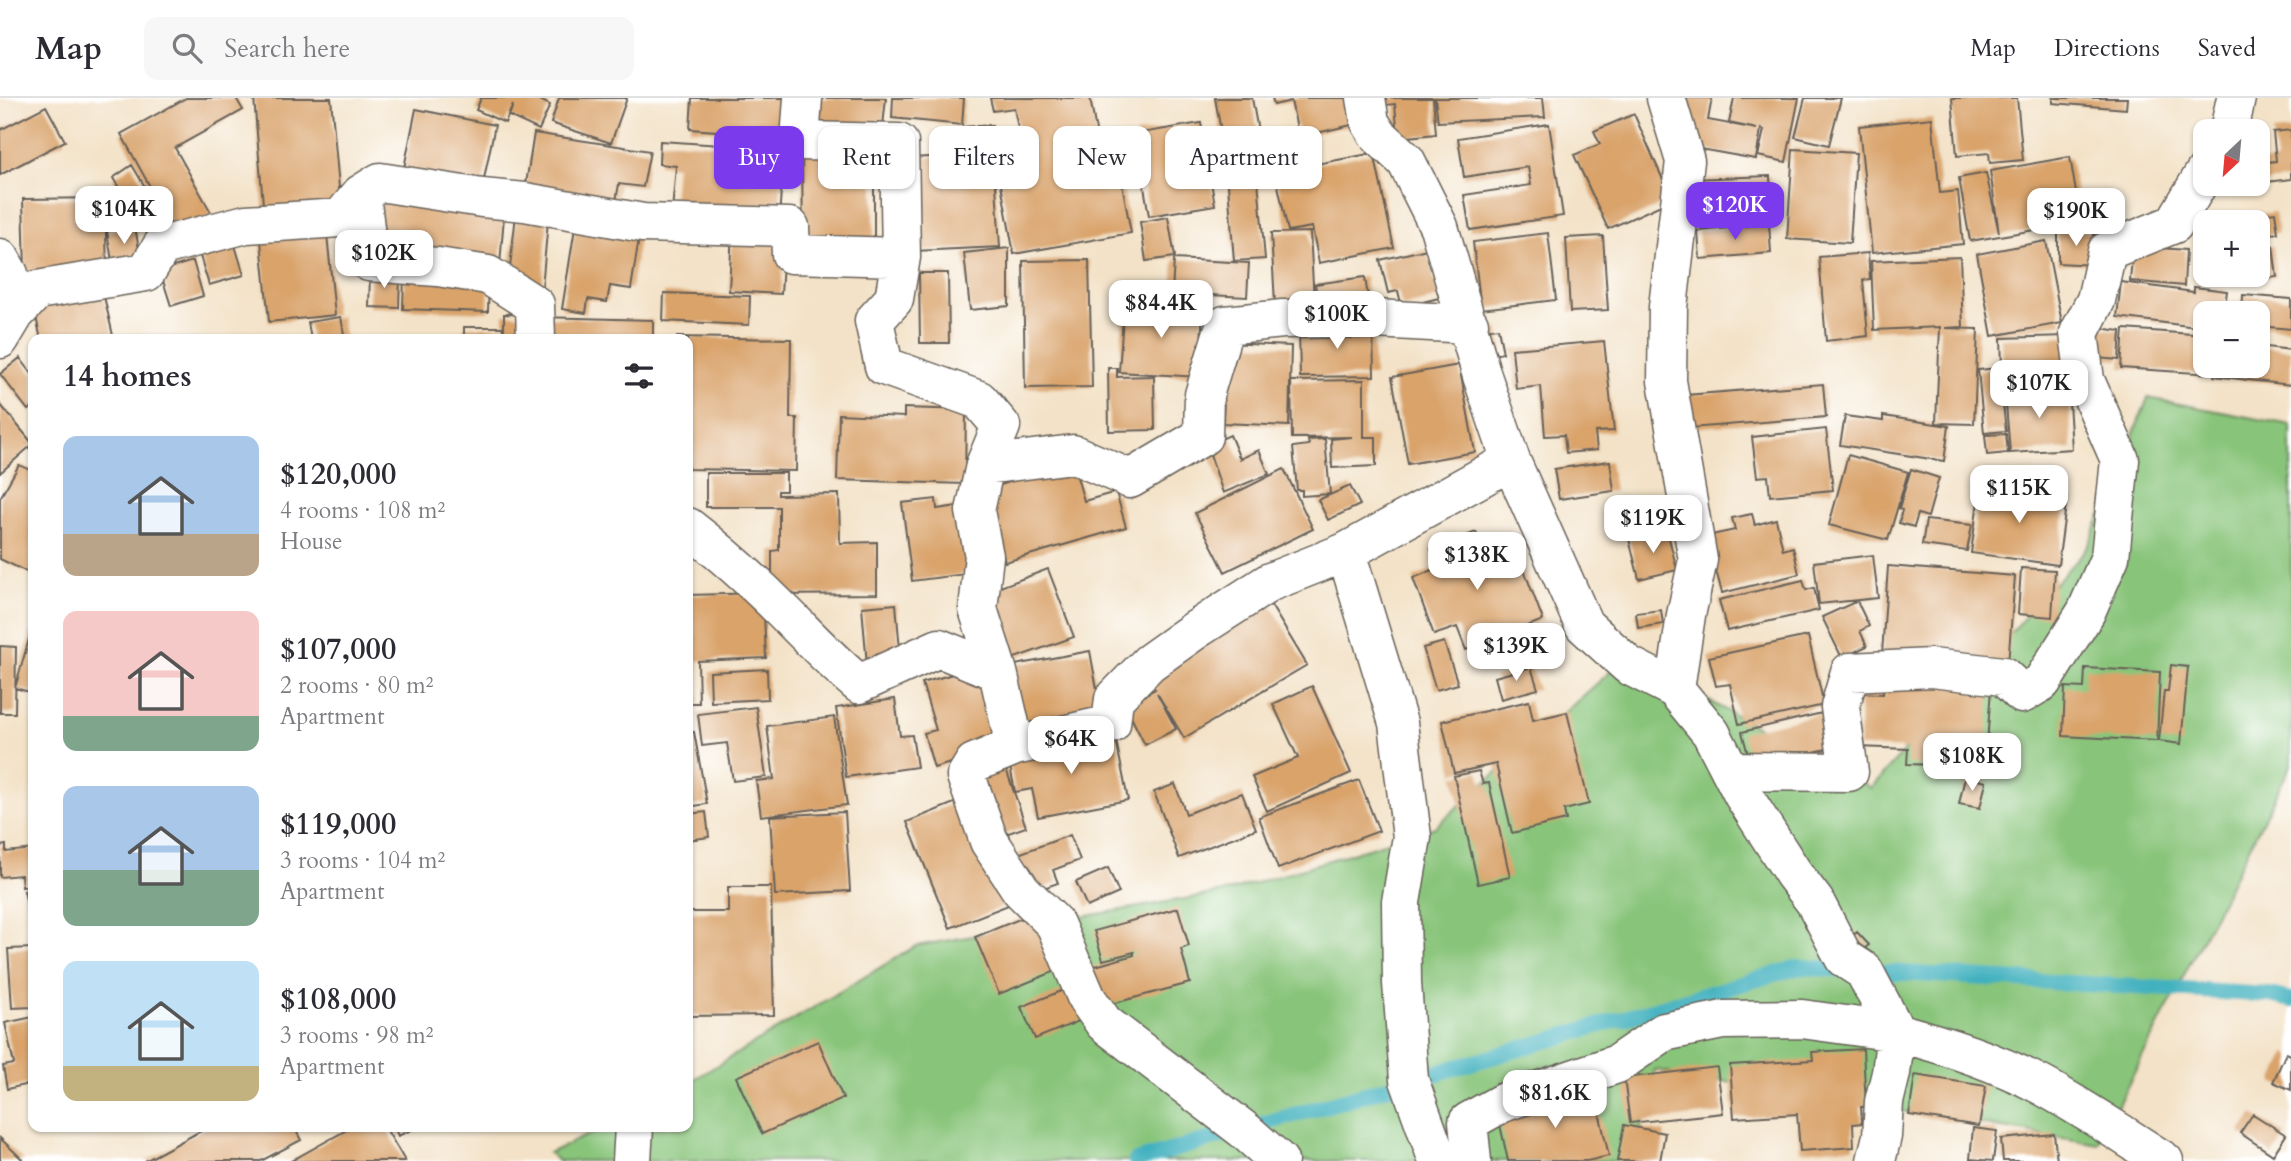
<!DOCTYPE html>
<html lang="en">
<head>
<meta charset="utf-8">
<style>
  :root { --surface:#fff; --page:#f7f7f7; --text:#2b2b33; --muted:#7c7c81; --line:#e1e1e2; --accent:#7c3aed }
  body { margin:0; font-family:Cardo,serif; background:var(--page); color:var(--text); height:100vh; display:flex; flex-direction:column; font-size:26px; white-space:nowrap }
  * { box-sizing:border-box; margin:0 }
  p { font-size:23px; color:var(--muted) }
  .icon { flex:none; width:38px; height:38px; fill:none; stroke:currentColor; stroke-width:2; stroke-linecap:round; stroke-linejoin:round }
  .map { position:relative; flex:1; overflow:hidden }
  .drawer { position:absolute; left:28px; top:236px; width:665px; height:798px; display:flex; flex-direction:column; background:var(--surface); border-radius:14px; box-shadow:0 2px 5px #0004 }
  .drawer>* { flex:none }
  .hud { position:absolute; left:714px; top:28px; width:665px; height:63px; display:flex; gap:14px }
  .needle { width:46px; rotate:206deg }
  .buttons { position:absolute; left:2193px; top:21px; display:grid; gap:14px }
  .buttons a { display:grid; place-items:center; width:77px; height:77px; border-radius:14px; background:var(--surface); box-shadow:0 2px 5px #0004; font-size:35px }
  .price { position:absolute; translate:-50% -60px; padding:0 16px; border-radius:14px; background:#fff; color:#222; font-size:23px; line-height:46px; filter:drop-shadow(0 2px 4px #0008) }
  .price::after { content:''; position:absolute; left:50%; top:42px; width:21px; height:16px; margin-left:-10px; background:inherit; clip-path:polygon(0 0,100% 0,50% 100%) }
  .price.current { background:var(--accent); color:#fff }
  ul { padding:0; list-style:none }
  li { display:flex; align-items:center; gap:21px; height:175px; padding:0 35px }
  li span { display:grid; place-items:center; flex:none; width:196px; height:140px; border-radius:14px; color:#555 }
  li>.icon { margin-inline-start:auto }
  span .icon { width:84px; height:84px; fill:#fffc; stroke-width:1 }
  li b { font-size:30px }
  h2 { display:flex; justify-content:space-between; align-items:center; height:84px; padding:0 35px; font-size:30px }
  .pill { padding:0 24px; border-radius:14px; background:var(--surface); box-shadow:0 2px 5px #0004; font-size:24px; line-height:63px }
  .pill.current { background:var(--accent); color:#fff }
  header { display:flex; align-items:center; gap:42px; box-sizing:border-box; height:98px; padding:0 35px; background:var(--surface); border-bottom:2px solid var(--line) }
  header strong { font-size:33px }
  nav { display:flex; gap:38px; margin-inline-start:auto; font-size:24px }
  .search { width:490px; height:63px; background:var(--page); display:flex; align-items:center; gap:18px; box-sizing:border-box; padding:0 24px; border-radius:14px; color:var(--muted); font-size:26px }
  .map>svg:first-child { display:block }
  .green { fill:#88c479; stroke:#52704a; stroke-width:2 }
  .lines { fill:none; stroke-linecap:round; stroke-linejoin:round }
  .stream { stroke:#41b0be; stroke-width:16 }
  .building { fill:#d9a36b }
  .minor-casing { stroke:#676158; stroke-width:41 }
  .minor { stroke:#fff; stroke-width:38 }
</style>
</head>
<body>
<header>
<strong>Map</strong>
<div class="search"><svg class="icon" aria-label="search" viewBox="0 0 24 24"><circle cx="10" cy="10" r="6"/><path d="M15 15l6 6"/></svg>Search here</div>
<nav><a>Map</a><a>Directions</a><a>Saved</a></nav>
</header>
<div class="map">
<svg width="2291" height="1063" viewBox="0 0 2291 1063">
  <rect width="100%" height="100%" fill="#fff"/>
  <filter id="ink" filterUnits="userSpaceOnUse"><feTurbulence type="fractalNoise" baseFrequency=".0143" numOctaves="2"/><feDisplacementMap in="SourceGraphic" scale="14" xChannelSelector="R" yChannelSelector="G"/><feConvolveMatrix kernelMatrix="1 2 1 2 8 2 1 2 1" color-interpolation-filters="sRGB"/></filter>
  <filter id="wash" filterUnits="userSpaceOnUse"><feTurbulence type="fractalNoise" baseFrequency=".00686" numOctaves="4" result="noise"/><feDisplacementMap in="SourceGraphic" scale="28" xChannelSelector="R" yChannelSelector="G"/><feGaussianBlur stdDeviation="1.57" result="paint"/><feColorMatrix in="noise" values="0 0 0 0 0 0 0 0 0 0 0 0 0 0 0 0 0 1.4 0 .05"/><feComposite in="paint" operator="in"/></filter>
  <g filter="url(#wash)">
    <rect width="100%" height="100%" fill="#f3e2c7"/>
    <path class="green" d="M2148 300 2291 327V667L2098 1046 1655 972 1634 1063H558L549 1055 605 1029H688V985L916 848 1230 793 1435 729 1627 559 1871 690 2088 449Z"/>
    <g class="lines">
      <path class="stream" d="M1136 1063 1799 869 2270 897 2291 902"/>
    </g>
    <g id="blocks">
      <path class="building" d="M186 0H236L243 12 175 50 212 116 176 136 121 36Z
        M254 0H331L341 112 264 118Z
        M481 0H536L550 7 539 32 509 18 513 7 505 25 476 12Z
        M559 0H627L611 45 551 25Z
        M692 0H789L787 38 690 31Z
        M809 0H886L882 38 806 30Z
        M893 0H964L962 27 892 20Z
        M990 0H1090L1099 49 1115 47 1131 135 1014 156 994 49 1021 45 1014 10 993 13Z
        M1215 0H1252L1263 61 1227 67Z
        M1272 0H1349L1356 26 1299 39 1291 3 1274 7Z
        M1375 0H1433L1436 36 1398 40 1395 6 1376 8Z
        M1435 0H1543L1545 19 1438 24Z
        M1683 0H1712L1708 22 1757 31 1729 25 1734 0H1799L1786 64 1758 58 1764 32 1761 31 1756 61 1683 48Z
        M1805 0H1841L1829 47 1795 39Z
        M1952 0H2017L2023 62 1990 65 1989 55 1957 58Z
        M2053 0H2127L2126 11 2053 5Z
        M46 8 65 43 0 77V32Z
        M416 11 495 27 482 91 403 75Z
        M1634 16 1672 102 1608 131 1574 57 1600 46 1594 33Z
        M1932 20 1940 95 1958 93 1963 146 1872 155 1859 28Z
        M1201 25 1215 107 1149 118 1135 36Z
        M1549 26 1563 118 1470 132 1464 97 1531 87 1528 69 1464 79 1458 40Z
        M992 27 993 51H964L963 29Z
        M2291 32V81L2258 85V65L2276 63 2273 34Z
        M534 35 650 53 643 89 619 86 614 114 524 99Z
        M1295 35 1297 41 1306 38 1308 46 1289 54 1282 41Z
        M660 43 784 51 779 120 672 113 676 68 659 66Z
        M802 51H874V148H803Z
        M1793 51 1856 55 1850 145 1787 141Z
        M1374 55 1394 150 1319 165 1312 129 1288 133 1275 74Z
        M994 56 1000 149 914 153 909 60Z
        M2070 59 2081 124 1970 143 1959 80 1986 75 1999 135 1990 73Z
        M132 67 167 126 148 137 113 80Z
        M1257 71 1265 161 1234 163 1227 74Z
        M1770 78 1772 124 1693 126 1691 81Z
        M382 94 505 106 500 167 376 155Z
        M105 100 107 173 25 174 23 101Z
        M517 108 549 111 542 190 508 187Z
        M2275 114 2278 135 2258 138V124H2237L2236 119Z
        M577 117 641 127 631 191 610 188 607 204 588 201 586 215 562 211Z
        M1168 119 1175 159 1146 163 1140 124Z
        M1769 126 1771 155 1700 161 1698 133Z
        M135 128 141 164 113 169 107 133Z
        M732 131 785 135 781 196 729 193Z
        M2058 133 2094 134V167L2058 165Z
        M1310 134 1314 204 1275 206 1271 135Z
        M1548 135 1556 202 1481 211 1473 144Z
        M327 136 335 217 269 224 261 143Z
        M1603 138 1608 212 1570 214 1566 140Z
        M2046 143 2062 225 1992 238 1977 156Z
        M234 144 244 177 209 187 199 155Z
        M2133 148 2186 152 2184 188 2130 183Z
        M2273 148 2277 179 2247 183 2246 177H2258V151Z
        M1009 150V208L970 212 964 155Z
        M1427 151 1439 200 1402 209 1398 193 1388 195 1380 162Z
        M1868 155 1870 181 1863 182 1868 238 1826 243 1819 159Z
        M1960 159 1963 229 1945 230 1978 231 1974 326 1936 325 1940 229 1874 232 1871 163Z
        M1174 161 1249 165 1247 199 1172 195Z
        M1089 162 1092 289 1025 290 1023 163Z
        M193 163 203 198 171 208 160 173Z
        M370 175 400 176 399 210 369 209Z
        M919 175H948L949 245H920Z
        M404 177 489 180 488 214 403 211Z
        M1365 179 1369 207 1319 214 1315 186Z
        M2121 184 2194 194V189L2227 193 2224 215H2205V230L2117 219Z
        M101 185 114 242H41L32 200Z
        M664 195 750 198 749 227 663 223Z
        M2243 197 2291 201V231L2258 228V215H2242Z
        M1124 205 1203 211 1199 279 1119 274Z
        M504 216 533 217V242H504Z
        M341 219 345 242H311L308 224Z
        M539 219 653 222V242H539Z
        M1373 227 1374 278 1300 279 1299 229Z
        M464 229H503V242H464Z
        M1498 230 1503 255 1486 258 1481 232Z
        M2100 230 2121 233 2119 262 2097 260Z
        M2124 231 2205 237V268H2211V276L2121 270Z
        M2067 238 2068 265 2002 268 2001 240Z
        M677 239 791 241 790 320H797L796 373 688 371V242H677Z
        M1604 243 1614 333 1595 334 1597 352 1566 355 1564 337 1545 338 1541 288 1516 291 1512 251Z
        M1226 245 1291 248 1289 328 1223 325Z
        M2258 248 2291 252V287L2214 278 2215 268H2258Z
        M20 260 33 277V308L28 312 0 276Z
        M1459 267 1475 354 1408 366 1392 279Z
        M1108 270H1117V279L1154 278 1155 332 1109 333Z
        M1999 270 2006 333 1984 335 1978 272Z
        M1364 282V339H1376V368L1332 370 1331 341 1352 339 1292 340 1291 283Z
        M1823 286 1826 319 1690 330 1686 297Z
        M2068 289 2072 351 2010 355 2005 293Z
        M0 306 33 346 0 375Z
        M904 310 966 312 965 386 837 382 839 316 904 319Z
        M1845 318 1883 323V318L1949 328 1944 363 1840 347Z
        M1826 331 1833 392 1770 398 1768 378 1757 379 1752 339Z
        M2006 336 2008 355 1987 357 1985 337Z
        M1230 337 1240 361 1259 352 1269 376 1223 395 1207 347Z
        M1325 341 1330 396 1302 398V392H1297L1293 349 1309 347 1308 342Z
        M1848 357 1908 374 1888 442 1829 427Z
        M1610 363 1614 393 1559 401 1554 371Z
        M1073 365 1084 403 1116 394 1126 429 1005 464 984 392Z
        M19 367 33 373V477L0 461V400Z
        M1284 371 1313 431 1225 474 1195 415Z
        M1911 371 1939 380 1928 419 1918 416 1914 429 1899 425 1902 412 1899 410Z
        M706 375H786V393H778V397L839 396 840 445 877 444V496L772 497V453L779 452V409H706Z
        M1350 388 1360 407 1328 422 1318 402Z
        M1980 388 2067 399 2058 467 1971 455Z
        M936 401 937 411 965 407 974 475 912 483 902 405Z
        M1752 416 1755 427 1776 421 1783 452 1793 449 1799 476 1722 495 1707 438 1735 432 1732 420Z
        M1926 422 1972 427 1967 453 1922 447Z
        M1667 432 1677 472 1639 481 1629 441Z
        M1476 434 1483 454 1513 443 1543 522 1466 552 1457 529 1434 537 1413 480 1438 470 1431 451Z
        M1873 457 1878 500 1819 506 1814 464Z
        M1888 468 2015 478 2008 566 1882 556Z
        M2021 470 2055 472 2052 519 2018 516Z
        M1048 471 1074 539 1012 561 987 494Z
        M1803 482 1806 492 1814 490 1819 512 1727 533 1719 502Z
        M763 495 766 560 698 563 699 605H688V497Z
        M1857 503 1869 528 1860 533 1867 548 1842 560 1822 519Z
        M1269 504 1307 567 1184 640 1157 595 1176 631 1145 647 1125 607 1155 591 1146 576Z
        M896 506 901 564 867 567 862 509Z
        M1661 512 1663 526 1638 530 1636 515Z
        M31 534 33 535V595L15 590Z
        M1808 538 1824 607 1739 626 1730 586 1716 588 1709 559Z
        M1444 544 1458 586 1436 592 1423 550Z
        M0 548 16 549 15 615H0Z
        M1090 553 1101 613 1015 629 1004 569Z
        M2171 567 2188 569 2181 646 2159 643 2164 593H2168Z
        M1531 569 1538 591 1501 601 1495 579Z
        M2085 570 2160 574 2157 643 2063 638 2065 589 2084 590Z
        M767 571 768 601 711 604 710 574Z
        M963 573H989L1011 647 934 670 924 635 936 632 922 585Z
        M1883 584 1991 590 1986 660 1935 652V667L1907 666 1908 651 1859 649 1860 595 1883 596Z
        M1312 588 1351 675 1267 713 1252 679 1298 660 1273 606Z
        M895 601 900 638 912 637 917 669 846 679 836 610Z
        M1529 603 1533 622 1567 614 1589 706 1564 712 1566 722 1512 735 1496 666 1454 675 1442 623Z
        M756 609 766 679 733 683 727 645 702 648 698 616Z
        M1822 615 1831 650 1751 668 1742 634Z
        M834 619 847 707 761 718 756 683 774 681 767 628Z
        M694 634 707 706 688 709V635Z
        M1115 637 1128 702 1038 719 1032 691 1015 694 1008 658Z
        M1004 665 1026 729 991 741 973 674Z
        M1479 673 1483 686 1489 685 1510 779 1478 786 1454 678Z
        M1965 679 1986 684 1980 710 1959 706Z
        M1359 682 1379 733 1278 771 1259 719Z
        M1175 686 1186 716 1242 695 1256 731 1179 760 1154 694Z
        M969 699 1011 806 950 830 907 724Z
        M706 714 709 739 688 742V716Z
        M845 714 850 793 775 797 770 718Z
        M1070 737 1080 762 1053 772 1058 785 1032 794 1018 756Z
        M6 747V754L33 751V788L22 789 21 777 0 779V748Z
        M1108 770 1119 795 1087 809 1076 784Z
        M728 789H771L774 917 688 918V814H728Z
        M33 791V827H32L24 793Z
        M1178 810 1189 848 1181 851 1190 885 1096 910 1085 871 1134 857V854L1103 862 1094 833Z
        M1037 814 1061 871 999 896 975 839Z
        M1857 834 1869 847 1855 858 1843 845Z
        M33 850V909L12 910 8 851Z
        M1071 889 1084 921 1035 941 1021 909Z
        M33 919V985L7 991 3 968 14 966 5 925Z
        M818 943 843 1000 762 1036 736 979Z
        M1863 951 1866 1009H1861L1862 1025 1853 1026 1854 1049 1800 1053 1797 1016 1734 1020 1730 967 1813 962 1812 954Z
        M2286 955 2291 957V992L2273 984Z
        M1717 969 1723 1015 1630 1025 1624 980Z
        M1915 977 1986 988 1979 1028 1909 1017Z
        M1594 992 1609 1058 1587 1063H1508L1497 1013Z
        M2253 1016 2286 1037 2273 1057 2240 1035Z
        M1624 1027 1665 1035 1660 1063H1617Z
        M208 1029H294L301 1042 261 1063H145Z
        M352 1029H385L405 1063H291Z
        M394 1029H418L398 1038Z
        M1973 1030 1997 1033 1993 1063 1970 1061Z
        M2054 1036 2057 1063H2003L2001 1041Z
        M0 1040 24 1063H0Z"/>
    </g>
  </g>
  <g filter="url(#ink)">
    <use href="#blocks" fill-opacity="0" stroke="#676158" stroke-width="2"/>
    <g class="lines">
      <defs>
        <path id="minor" d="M803 0 800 43 899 45 901 159 894 201 874 223 884 268 979 302 1001 328 985 367 975 413 984 458 978 511 998 574 1015 648 974 665 966 678 989 743 1021 792 1055 826 1087 901 1104 925 1244 1032 1279 1063
          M1366 0 1370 24 1378 37 1406 63 1439 129 1482 278 1511 363 1584 527 1628 567 1675 591 1711 635 1743 697 1793 775 1815 804 1844 860 1864 873 1896 934C1945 947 1994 963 2039 986 2082 1009 2123 1037 2164 1063
          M1666 0 1685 63 1668 209 1667 283 1698 462 1686 517 1675 591
          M2229 33 2236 0
          M361 96 369 164 438 169 488 177 535 207 536 242
          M0 160 9 176 15 216 0 241
          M15 216 37 192 146 174 162 148 246 126 341 120 361 96 380 84 482 100 525 104 643 125 790 129 791 156 901 159
          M985 367 1073 356 1130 381 1203 338 1204 297 1225 227 1283 221 1356 220 1469 226
          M688 429C722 455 754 484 785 515 810 540 832 564 859 586L939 550 998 574
          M1346 454 1398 625 1412 739 1401 804 1402 885 1409 982 1438 1063
          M1015 648 1111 626 1114 601 1149 565 1194 533 1270 484 1346 454 1511 363
          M1731 673 1849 674 1840 609 1850 574 1931 570 2003 578 2022 596 2042 584 2086 514 2110 459 2120 362 2085 282 2079 235 2096 202 2107 153 2174 126 2205 74
          M632 1063 634 1029
          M1472 1063 1468 1024 1502 1005 1617 966 1664 934 1723 922 1802 921 1896 934 1891 975 1884 1004 1882 1038 1876 1063"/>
      </defs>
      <use href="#minor" class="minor-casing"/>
      <use href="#minor" class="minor"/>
    </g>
  </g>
</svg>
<div class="buttons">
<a><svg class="needle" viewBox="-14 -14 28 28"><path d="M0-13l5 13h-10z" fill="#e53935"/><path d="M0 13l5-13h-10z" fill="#7c7c81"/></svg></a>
<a>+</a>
<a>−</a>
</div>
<b class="price current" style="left:1735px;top:144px">$120K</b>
<b class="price" style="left:124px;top:148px">$104K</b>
<b class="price" style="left:2076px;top:150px">$190K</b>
<b class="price" style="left:384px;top:192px">$102K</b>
<b class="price" style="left:1161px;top:242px">$84.4K</b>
<b class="price" style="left:1337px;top:253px">$100K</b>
<b class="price" style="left:2039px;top:322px">$107K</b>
<b class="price" style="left:2019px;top:427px">$115K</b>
<b class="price" style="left:1653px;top:457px">$119K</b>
<b class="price" style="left:1477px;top:494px">$138K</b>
<b class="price" style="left:1516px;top:585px">$139K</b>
<b class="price" style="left:1071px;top:678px">$64K</b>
<b class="price" style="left:1972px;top:695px">$108K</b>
<b class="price" style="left:1555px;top:1032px">$81.6K</b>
<div class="hud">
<a class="pill current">Buy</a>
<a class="pill">Rent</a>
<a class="pill">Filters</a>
<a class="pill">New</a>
<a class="pill">Apartment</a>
</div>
<section class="drawer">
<h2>14 homes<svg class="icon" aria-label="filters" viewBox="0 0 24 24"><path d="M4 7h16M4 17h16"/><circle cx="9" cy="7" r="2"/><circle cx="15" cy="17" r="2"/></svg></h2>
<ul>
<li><span style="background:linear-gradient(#a9c7e8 70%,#b9a48a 0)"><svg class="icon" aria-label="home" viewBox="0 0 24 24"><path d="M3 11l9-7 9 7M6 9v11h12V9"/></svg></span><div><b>$120,000</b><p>4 rooms · 108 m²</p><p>House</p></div></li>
<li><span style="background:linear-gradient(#f6c9c9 75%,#7fa58c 0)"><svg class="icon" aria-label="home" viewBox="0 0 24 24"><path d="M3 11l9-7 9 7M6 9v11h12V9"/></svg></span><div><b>$107,000</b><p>2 rooms · 80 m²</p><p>Apartment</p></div></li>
<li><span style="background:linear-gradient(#a9c7e8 60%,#7fa58c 0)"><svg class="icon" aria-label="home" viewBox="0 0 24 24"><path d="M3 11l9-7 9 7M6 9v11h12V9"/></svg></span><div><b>$119,000</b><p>3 rooms · 104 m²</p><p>Apartment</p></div></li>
<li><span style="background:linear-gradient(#bfe0f5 75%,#c2b280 0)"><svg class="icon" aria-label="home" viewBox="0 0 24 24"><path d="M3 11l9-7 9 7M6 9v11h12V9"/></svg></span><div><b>$108,000</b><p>3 rooms · 98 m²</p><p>Apartment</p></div></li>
</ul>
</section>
</div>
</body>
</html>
